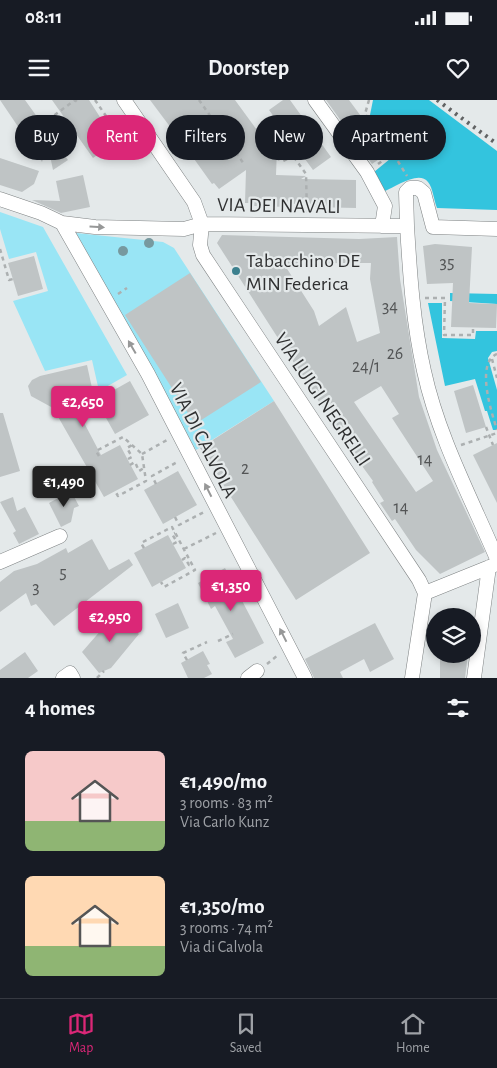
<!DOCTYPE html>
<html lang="en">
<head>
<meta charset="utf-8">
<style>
  :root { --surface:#171b24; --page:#20242c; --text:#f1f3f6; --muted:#9ea1a6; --line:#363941; --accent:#db2777 }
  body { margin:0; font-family:"Alegreya Sans",sans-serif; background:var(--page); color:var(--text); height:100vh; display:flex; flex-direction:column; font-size:19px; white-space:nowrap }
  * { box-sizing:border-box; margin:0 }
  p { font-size:16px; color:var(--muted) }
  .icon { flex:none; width:28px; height:28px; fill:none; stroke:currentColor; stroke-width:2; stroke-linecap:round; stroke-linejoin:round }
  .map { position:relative; height:578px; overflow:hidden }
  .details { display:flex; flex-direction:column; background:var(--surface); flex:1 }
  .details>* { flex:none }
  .banner { position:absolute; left:15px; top:15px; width:468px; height:45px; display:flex; gap:10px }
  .controls { position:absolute; left:426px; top:508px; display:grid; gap:10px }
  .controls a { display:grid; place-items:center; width:55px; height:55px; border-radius:50%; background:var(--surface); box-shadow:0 2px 8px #0003; font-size:25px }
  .price { position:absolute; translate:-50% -42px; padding:0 11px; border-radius:5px; background:var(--accent); color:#fff; font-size:16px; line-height:32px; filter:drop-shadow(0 1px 2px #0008) }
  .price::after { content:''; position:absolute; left:50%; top:30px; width:15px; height:11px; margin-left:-8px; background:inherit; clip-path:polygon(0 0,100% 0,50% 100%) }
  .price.active { background:#222; color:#fff }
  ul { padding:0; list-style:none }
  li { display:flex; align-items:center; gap:15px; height:125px; padding:0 25px }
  li span { display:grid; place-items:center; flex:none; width:140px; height:100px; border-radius:8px; color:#555 }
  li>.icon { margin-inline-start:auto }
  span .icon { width:60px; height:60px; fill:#fffc; stroke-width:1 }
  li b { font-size:21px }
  h2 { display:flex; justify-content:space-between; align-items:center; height:60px; padding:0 25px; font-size:21px }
  .chip { padding:0 18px; border-radius:22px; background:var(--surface); box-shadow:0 2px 8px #0003; font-size:18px; line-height:45px }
  .chip.active { background:var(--accent); color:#fff }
  .status { display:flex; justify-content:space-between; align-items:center; height:35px; padding:0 25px; background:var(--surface); direction:ltr }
  .status svg { height:14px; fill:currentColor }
  header { display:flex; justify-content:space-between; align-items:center; height:65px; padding:0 25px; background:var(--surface); font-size:22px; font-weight:600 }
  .tab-bar { display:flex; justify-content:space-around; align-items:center; height:70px; border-top:1px solid var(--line); background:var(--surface); font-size:14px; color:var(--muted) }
  .tab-bar a { display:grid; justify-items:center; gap:2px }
  .tab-bar .active { color:var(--accent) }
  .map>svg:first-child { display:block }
  .green { fill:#99e5f5 }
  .forest { fill:#33c4de }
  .building { fill:#bfc4c5; fill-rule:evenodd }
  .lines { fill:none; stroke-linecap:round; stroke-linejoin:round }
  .minor-casing { stroke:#7e8283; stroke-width:15 }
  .path { stroke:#acb0b1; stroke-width:2.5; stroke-dasharray:4 4; stroke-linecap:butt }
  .minor { stroke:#fff; stroke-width:14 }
  .rail { stroke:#616364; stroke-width:4; stroke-dasharray:2.5 5; stroke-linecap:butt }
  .tree { fill:#77999f }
  .oneway { fill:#979898 }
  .poi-dot { fill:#3c808e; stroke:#e4e9ea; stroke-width:2 }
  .labels { text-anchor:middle; stroke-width:4.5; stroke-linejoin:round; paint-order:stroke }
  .number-label { font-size:18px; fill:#535556 }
  .street-label { font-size:20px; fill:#2f3031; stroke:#e4e9ea }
  .poi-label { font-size:20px; fill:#2f3031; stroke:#e4e9ea; text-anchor:start }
</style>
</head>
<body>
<div class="status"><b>08:11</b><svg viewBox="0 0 49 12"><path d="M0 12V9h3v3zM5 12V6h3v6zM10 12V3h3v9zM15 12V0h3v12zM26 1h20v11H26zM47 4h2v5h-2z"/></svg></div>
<header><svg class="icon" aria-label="menu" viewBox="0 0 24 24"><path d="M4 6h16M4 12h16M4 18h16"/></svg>Doorstep<svg class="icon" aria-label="heart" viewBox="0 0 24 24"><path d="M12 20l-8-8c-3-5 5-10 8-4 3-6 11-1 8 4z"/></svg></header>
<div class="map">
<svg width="497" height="578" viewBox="0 0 497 578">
  <rect width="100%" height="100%" fill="#e4e9ea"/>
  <path class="green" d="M0 112 43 127 127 275 99 291 92 260 45 271 13 201 48 191 36 152 9 159 0 129Z
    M76 133 163 142 174 148 274 301 196 350Z"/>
  <path class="forest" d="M373 0H429L497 51V110L437 108C434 101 433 88 428 82 419 70 395 87 385 91L374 72 396 54 370 15Z
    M450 193 497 194V204L450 201Z
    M428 203H442V238L475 239 476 231H497V251L492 252 488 258 497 290V330H493L487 311H485L475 279 445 286Z"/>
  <path class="building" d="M0 0H25L68 60 53 70 48 46 42 62Z
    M52 0H89L116 42 93 58Z
    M150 0H235L270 48 277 49 276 75 306 76 301 79 356 80V108L312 107V104H290V107L254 106V103H245L246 70 219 89 214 83 212 84 192 56 194 54 182 37 176 31 174 32Z
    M283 0H290L331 57 313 70 269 10Z
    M326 0H349L372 31 369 33 378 44 374 47 382 57 372 64Z
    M0 58 39 71 34 84 22 92 0 85Z
    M83 75 90 107 61 113 32 100 60 101 56 81Z
    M222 135 359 139 397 137 400 179 419 297 437 350 485 452 440 474 416 450 395 419 392 421 380 403 384 401 372 382 373 381 346 344 217 143ZM344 163H371L370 179 380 233 357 242 346 207 319 226 314 211 284 164ZM381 286 399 314 392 318 433 381 416 392 354 302Z
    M435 144 472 147 469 203 497 204 496 228 451 227 453 183 427 184 423 146Z
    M34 156 43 189 18 196 8 163Z
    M190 173 261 282 195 324 125 215Z
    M87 265 92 288 69 294 101 355 120 345 138 379 104 397 53 308 31 296 28 286 32 280 40 276Z
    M130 281 149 315 115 334 96 300Z
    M473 285 486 327 466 333 454 291Z
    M274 301 370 453 296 500 200 348Z
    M0 313H3L20 371 0 377Z
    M497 343V403L473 355Z
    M178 371 197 405 163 424 144 390Z
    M71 391 79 406 74 408 71 422 61 427 49 403Z
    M13 397 17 411 25 407 39 434 19 444 13 433 16 431 0 402Z
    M168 435 186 468 152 487 134 453Z
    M92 439 109 470 129 459 133 465 54 526 36 504 31 506 26 493 0 512V482L14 471 37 464 66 448 68 453Z
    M225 468 264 543 235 558 226 542 233 539 215 506 211 509 198 483Z
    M178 503 189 528 166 538 155 514Z
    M121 512 125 522 139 534 111 568 99 573 82 552 109 521 108 518Z
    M375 523 394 559 370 572 364 559 340 572 343 578H314L305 559Z
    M203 551 210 564 207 565 212 574 204 578H188L181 563Z
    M25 552 38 571 28 578H0V570Z
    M440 554H468L465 578H440Z"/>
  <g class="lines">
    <defs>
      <path id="minor" d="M124 0 194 102 202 124 200 145 203 155 419 480 425 493
        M315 0 367 72 385 106 382 126
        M0 99 41 113 62 123 95 127 184 129 202 124 407 126 406 92 410 88H418L424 93 433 127 497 129
        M62 123 148 274 305 578
        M407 126C410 175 413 223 424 271 438 336 471 398 497 459
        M0 462 60 436
        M63 578 70 573 73 578
        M248 578 257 571
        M412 578 425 493 497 464
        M474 578 489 467"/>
    </defs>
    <use href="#minor" class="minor-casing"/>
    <path class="path" d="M95 0 106 16 103 19
      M199 0 244 64
      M369 0 365 14 388 45 407 76
      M266 18 306 74 307 113
      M48 20 75 0 77 2 79 0
      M173 50 214 22
      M276 58 283 61 294 56
      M378 64 392 54
      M0 149 9 180 13 179
      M118 194 127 188
      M425 198H445L444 235H473V228
      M497 254C475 263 492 314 497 330
      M492 259 497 278
      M486 327 493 345
      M461 345 497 333
      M142 354 167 340
      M99 356 96 351 123 337 142 354 146 381 118 396 115 391
      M128 359 132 357 127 348 132 345
      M130 365 135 362 139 371 144 368
      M156 384 152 376 179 361
      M175 417 179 425 204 412
      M173 444 177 442 172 434 175 433
      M144 448 141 443 172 427 195 470 164 487 161 482
      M184 449 216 433
      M182 460 185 458 189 465 192 464
      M218 541 233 534
      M187 560 183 553 207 542
      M267 564 278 555
      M97 578 104 571"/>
    <use href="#minor" class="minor"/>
    <path class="rail" d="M437 0 497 44"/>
  </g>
  <g class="tree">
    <circle cx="149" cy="143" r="5"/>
    <circle cx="123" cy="151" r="5"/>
  </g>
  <defs><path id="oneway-solid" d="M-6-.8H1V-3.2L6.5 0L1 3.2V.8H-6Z" transform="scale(1.25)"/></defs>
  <g class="oneway">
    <use href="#oneway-solid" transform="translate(97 127) rotate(4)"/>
    <use href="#oneway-solid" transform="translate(132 247) rotate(-120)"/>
    <use href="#oneway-solid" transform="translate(208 390) rotate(-117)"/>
    <use href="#oneway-solid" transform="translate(283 535) rotate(-117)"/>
  </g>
  <circle class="poi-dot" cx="236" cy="171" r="5"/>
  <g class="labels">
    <g class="number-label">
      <text x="447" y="168">35</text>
      <text x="390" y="212">34</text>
      <text x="395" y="259">26</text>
      <text x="366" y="272">24/1</text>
      <text x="425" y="365">14</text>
      <text x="245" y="374">2</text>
      <text x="401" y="413">14</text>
      <text x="63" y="478">5</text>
      <text x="36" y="493">3</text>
    </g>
    <g class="street-label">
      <text transform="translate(279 105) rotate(1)" y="7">VIA DEI NAVALI</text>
      <text transform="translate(323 299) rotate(56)" y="7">VIA LUIGI NEGRELLI</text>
      <text transform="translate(204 340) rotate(63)" y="7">VIA DI CALVOLA</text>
    </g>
    <g class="poi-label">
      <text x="246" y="167">Tabacchino DE<tspan x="246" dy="23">MIN Federica</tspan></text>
    </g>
  </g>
</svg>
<div class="controls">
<a><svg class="icon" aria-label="layers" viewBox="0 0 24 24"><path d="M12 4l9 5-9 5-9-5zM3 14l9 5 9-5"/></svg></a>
</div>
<b class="price" style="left:83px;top:328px">€2,650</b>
<b class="price active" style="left:64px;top:408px">€1,490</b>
<b class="price" style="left:231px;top:512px">€1,350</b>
<b class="price" style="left:110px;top:543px">€2,950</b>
<div class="banner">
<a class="chip">Buy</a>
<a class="chip active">Rent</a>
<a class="chip">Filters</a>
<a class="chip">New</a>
<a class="chip">Apartment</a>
</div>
</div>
<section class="details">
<h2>4 homes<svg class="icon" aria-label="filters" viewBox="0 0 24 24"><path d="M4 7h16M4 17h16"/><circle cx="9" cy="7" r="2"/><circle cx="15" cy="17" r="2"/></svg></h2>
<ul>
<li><span style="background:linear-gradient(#f6c9c9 70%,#8fb573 0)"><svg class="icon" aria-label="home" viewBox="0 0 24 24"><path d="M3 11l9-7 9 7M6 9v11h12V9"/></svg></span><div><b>€1,490/mo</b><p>3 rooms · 83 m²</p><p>Via Carlo Kunz</p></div></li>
<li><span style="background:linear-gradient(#ffd9b3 70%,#8fb573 0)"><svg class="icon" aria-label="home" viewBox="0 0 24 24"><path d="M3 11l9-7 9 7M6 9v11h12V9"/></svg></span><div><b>€1,350/mo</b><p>3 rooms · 74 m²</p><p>Via di Calvola</p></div></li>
</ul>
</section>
<nav class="tab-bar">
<a class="active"><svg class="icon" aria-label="map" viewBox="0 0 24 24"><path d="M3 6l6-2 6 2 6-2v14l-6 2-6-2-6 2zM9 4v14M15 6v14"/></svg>Map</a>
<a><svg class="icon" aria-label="saved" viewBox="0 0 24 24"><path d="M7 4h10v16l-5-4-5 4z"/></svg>Saved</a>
<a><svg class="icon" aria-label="home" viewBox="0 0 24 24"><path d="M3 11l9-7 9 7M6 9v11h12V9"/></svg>Home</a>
</nav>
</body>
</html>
